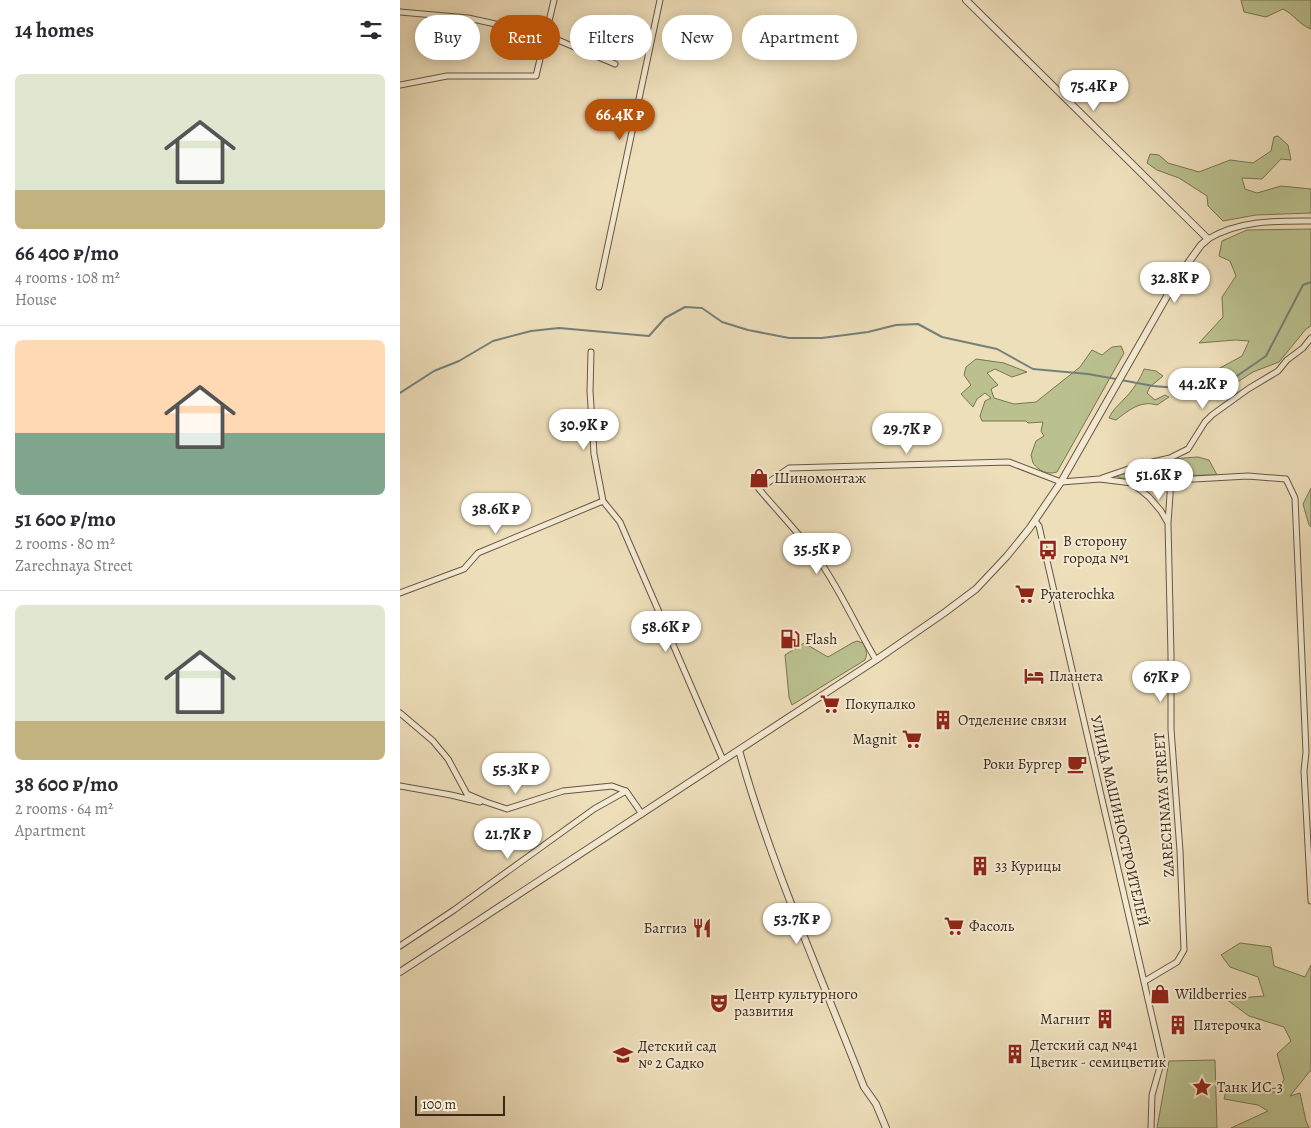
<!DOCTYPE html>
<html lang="en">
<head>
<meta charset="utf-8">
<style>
  :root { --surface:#fff; --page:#f2f2f3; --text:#2b2b33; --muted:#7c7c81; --line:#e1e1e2; --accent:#b45309 }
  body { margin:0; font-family:Alegreya,serif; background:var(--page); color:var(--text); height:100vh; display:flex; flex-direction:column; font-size:19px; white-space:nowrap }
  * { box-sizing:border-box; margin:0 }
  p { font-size:16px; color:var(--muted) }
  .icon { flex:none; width:28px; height:28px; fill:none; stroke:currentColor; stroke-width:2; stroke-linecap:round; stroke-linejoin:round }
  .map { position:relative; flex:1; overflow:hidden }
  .panel { display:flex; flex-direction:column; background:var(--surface); width:400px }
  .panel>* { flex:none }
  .hud { position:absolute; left:15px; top:15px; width:475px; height:45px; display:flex; gap:10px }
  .scale { position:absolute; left:15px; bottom:12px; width:90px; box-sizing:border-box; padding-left:5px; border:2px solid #382819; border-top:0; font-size:14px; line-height:18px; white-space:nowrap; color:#382819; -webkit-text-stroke:4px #f4ead3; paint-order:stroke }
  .price { position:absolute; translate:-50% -42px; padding:0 11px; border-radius:18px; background:#fff; color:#222; font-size:16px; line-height:32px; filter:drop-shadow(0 1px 2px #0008) }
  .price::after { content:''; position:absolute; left:50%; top:30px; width:15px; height:11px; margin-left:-8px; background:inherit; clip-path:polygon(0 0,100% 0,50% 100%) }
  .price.current { background:var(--accent); color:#fff }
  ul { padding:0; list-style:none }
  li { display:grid; align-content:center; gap:10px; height:265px; padding:0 15px }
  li+li { border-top:1px solid var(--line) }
  li span { display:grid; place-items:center; height:155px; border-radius:8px; color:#555 }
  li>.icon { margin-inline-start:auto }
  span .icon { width:90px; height:90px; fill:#fffc; stroke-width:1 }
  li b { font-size:21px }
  h2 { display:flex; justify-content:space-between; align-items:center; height:60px; padding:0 15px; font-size:21px }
  .pill { padding:0 18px; border-radius:22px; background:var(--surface); box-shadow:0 2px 12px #0003; font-size:18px; line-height:45px }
  .pill.current { background:var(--accent); color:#fff }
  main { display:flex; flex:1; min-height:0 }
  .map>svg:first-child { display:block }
  .green { fill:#bac18f; stroke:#797454 }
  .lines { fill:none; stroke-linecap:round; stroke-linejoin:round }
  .stream { stroke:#748079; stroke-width:2 }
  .minor-casing { stroke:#665642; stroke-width:7 }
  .tertiary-casing { stroke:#665642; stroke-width:8 }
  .minor { stroke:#f4ead3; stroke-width:5 }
  .tertiary { stroke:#f4ead3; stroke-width:6 }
  .labels { text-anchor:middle; stroke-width:4; stroke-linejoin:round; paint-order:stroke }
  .poi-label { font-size:15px; fill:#382819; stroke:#f4ead3; text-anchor:start }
  .street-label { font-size:15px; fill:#382819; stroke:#f4ead3 }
</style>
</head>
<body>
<main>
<section class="panel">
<h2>14 homes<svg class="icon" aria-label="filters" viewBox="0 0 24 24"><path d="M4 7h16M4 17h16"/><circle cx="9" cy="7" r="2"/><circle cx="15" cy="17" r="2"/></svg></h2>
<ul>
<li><span style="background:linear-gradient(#dfe7d0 75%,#c2b280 0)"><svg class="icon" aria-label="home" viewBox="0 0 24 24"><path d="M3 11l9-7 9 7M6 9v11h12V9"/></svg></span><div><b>66 400 ₽/mo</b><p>4 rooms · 108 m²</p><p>House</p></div></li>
<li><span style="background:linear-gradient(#ffd9b3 60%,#7fa58c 0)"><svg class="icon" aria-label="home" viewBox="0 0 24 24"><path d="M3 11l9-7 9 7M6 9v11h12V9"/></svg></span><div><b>51 600 ₽/mo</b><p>2 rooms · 80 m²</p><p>Zarechnaya Street</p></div></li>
<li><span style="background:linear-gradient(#dfe7d0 75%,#c2b280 0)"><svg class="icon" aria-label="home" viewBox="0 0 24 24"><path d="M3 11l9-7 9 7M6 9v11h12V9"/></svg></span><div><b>38 600 ₽/mo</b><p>2 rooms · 64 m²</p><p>Apartment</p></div></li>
</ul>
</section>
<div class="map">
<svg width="911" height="1128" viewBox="0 0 911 1128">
  <rect width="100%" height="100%" fill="#eedfbb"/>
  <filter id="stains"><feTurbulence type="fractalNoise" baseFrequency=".004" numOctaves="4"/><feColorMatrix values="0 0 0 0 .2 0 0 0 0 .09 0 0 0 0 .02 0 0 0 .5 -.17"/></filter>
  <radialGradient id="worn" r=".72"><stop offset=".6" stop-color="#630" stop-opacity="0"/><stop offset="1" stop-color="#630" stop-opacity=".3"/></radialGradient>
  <path class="green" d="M841 0H911V29C898 24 895 15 883 9L866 17 844 12Z
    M878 136 888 145 891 160 881 159 862 179 842 178 845 189 857 193 881 186 911 189V213L856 215 823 221 808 206 807 196 779 178 757 170 747 163 750 154 759 155 768 163 799 172 830 160 853 163 871 151 874 137Z
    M911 229V326L906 329 879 362 853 372 813 398H778L770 390 776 383 796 381 842 356 849 341 835 340 799 343 823 317 822 297 836 276 830 261 819 256 822 241 847 230Z
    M721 346 724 353 657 472C647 475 639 471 633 463L631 455 636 441 644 436 641 431 643 422 628 423 626 421H582L580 416 585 401 591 398 585 393 577 399 573 407 561 394 571 385 564 375 566 367 576 359 604 363 627 372 612 377 595 369 587 373 598 385 591 389 594 398 614 404 636 402 680 367 692 350 702 355 712 347Z
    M744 369 756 371 763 376 750 387 747 393 755 400 765 395 769 397 757 405C741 400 729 410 716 420L709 418C713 409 718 406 724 399 731 393 741 378 744 369Z
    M798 457 809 460 817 475 754 476C742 481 727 481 716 476 743 465 769 458 798 457Z
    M911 488V527L909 525 903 504Z
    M457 641 463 643C466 650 468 653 465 660L392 705 389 697 385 655 404 643 428 657 452 643Z
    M840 943 871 947 874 966 905 977 911 965V1071H910L890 1096 900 1093 906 1121 909 1128H831L868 1111 858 1105 824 1099 826 1091 879 1092 884 1079 877 1054 891 1041 884 1027 849 1016 826 999 864 996 858 977 830 967 821 955Z
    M815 1060 817 1128H757L769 1061Z"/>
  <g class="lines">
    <path class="stream" d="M721 380 753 386 801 390 834 378 866 356 903 285 911 282
      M0 393 34 371 59 361 93 341 131 331 159 328 249 336 265 318 285 307 302 308 322 322 348 330 389 338H422L468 332 496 325 518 324 542 337 597 349 633 369 688 374 716 379"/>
    <defs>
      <path id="minor" d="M0 12 68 18 146 35 215 64
        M0 85 47 76H136L154 0
        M808 239C839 220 876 221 911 221
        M199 287 260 0
        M191 352 190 391 194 454 203 501 220 522 323 760
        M702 478 740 465 770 458 788 449 805 422 812 415 848 389 878 371 887 360 903 348 911 338
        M732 483H761L776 480 848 476 886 479 895 498 906 752 904 771 911 901
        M635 521 639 526 762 1060 752 1095 751 1128
        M768 523 771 481
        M0 593 64 569 78 553 203 501
        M476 660C457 628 442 594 421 563 402 536 380 514 359 489L389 468 609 462 661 482 700 479 732 483 749 497 761 511 768 523 771 655V729L780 851 784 950 777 962 745 981
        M0 713 33 741 48 759 67 794 86 802 107 809 163 791 212 786 226 791 242 814
        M0 786 51 795 80 802
        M0 946 54 910 194 809 226 791"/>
      <path id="tertiary" d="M339 750C371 865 421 976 464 1087L476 1104 486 1128
        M0 972 476 660 544 613 576 589 607 556 629 529 661 482 778 277 801 245 808 239 566 0"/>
    </defs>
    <use href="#minor" class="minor-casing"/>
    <use href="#tertiary" class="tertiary-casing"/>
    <use href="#minor" class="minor"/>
    <use href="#tertiary" class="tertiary"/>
  </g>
  <defs>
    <symbol id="shop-bare" viewBox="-9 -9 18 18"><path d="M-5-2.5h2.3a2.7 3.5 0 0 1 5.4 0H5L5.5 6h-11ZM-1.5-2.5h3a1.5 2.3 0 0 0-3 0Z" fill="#8f2418" stroke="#f4ead3" stroke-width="2.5" paint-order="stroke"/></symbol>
    <symbol id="bus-bare" viewBox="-9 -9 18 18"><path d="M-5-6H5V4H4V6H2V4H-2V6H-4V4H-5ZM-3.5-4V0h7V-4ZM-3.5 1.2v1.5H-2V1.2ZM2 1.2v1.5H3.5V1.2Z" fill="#8f2418" stroke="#f4ead3" stroke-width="2.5" paint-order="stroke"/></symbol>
    <symbol id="supermarket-bare" viewBox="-9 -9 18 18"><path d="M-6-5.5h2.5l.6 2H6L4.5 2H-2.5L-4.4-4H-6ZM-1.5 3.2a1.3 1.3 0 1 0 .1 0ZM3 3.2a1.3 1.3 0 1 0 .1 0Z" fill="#8f2418" stroke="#f4ead3" stroke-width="2.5" paint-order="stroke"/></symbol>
    <symbol id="fuel-bare" viewBox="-9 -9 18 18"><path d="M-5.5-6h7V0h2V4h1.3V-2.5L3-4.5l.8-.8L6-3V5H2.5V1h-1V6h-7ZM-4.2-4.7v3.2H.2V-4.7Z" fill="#8f2418" stroke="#f4ead3" stroke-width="2.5" paint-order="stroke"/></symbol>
    <symbol id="hotel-bare" viewBox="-9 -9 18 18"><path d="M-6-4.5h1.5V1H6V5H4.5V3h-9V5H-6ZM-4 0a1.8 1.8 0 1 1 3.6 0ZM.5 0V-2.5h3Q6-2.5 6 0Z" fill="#8f2418" stroke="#f4ead3" stroke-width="2.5" paint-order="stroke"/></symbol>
    <symbol id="building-bare" viewBox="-9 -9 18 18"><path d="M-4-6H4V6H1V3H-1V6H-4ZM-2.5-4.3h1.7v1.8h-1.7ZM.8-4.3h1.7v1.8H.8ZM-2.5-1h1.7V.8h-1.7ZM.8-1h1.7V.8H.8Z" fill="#8f2418" stroke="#f4ead3" stroke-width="2.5" paint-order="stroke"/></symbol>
    <symbol id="cafe-bare" viewBox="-9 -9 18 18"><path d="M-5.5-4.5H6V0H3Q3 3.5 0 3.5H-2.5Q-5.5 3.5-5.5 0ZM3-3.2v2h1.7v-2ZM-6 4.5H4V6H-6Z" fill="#8f2418" stroke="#f4ead3" stroke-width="2.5" paint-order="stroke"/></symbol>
    <symbol id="restaurant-bare" viewBox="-9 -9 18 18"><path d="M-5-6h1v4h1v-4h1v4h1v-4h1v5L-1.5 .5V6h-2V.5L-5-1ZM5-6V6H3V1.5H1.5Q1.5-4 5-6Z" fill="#8f2418" stroke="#f4ead3" stroke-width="2.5" paint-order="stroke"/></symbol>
    <symbol id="theatre-bare" viewBox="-9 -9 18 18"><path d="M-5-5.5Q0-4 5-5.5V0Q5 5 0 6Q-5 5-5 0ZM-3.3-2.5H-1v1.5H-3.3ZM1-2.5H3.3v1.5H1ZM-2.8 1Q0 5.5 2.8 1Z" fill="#8f2418" stroke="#f4ead3" stroke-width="2.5" paint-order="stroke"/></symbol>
    <symbol id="school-bare" viewBox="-9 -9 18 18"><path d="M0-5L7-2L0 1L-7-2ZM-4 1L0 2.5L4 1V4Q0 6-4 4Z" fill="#8f2418" stroke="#f4ead3" stroke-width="2.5" paint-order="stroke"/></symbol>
    <symbol id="sight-bare" viewBox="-9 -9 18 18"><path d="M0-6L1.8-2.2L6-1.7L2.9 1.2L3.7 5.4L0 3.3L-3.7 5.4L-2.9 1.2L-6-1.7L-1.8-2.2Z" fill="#8f2418" stroke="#f4ead3" stroke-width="2.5" paint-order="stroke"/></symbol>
  </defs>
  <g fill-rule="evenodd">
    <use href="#shop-bare" x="345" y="464" width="28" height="28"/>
    <use href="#bus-bare" x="634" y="536" width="28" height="28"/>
    <use href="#supermarket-bare" x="611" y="580" width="28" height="28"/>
    <use href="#fuel-bare" x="376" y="625" width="28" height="28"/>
    <use href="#hotel-bare" x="620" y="662" width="28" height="28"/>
    <use href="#supermarket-bare" x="416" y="690" width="28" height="28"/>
    <use href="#building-bare" x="529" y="706" width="28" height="28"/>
    <use href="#supermarket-bare" x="498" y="725" width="28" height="28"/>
    <use href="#cafe-bare" x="663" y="750" width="28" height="28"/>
    <use href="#building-bare" x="566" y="852" width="28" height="28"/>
    <use href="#supermarket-bare" x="540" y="912" width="28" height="28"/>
    <use href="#restaurant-bare" x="288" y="914" width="28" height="28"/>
    <use href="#shop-bare" x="746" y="980" width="28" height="28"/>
    <use href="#theatre-bare" x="305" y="989" width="28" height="28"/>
    <use href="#building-bare" x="691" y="1005" width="28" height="28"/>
    <use href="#building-bare" x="764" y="1011" width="28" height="28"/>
    <use href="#building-bare" x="601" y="1040" width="28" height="28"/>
    <use href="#school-bare" x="209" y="1041" width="28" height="28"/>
    <use href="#sight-bare" x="788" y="1073" width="28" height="28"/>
  </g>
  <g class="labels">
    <g class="poi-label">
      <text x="374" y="483">Шиномонтаж</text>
      <text x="663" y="546">В сторону<tspan x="663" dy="17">города №1</tspan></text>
      <text x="640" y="599">Pyaterochka</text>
      <text x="405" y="644">Flash</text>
      <text x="649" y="681">Планета</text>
      <text x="445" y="709">Покупалко</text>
      <text x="558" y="725">Отделение связи</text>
      <text x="497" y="744" text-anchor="end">Magnit</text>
      <text x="662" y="769" text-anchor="end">Роки Бургер</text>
      <text x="595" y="871">33 Курицы</text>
      <text x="569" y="931">Фасоль</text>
      <text x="287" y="933" text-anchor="end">Баггиз</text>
      <text x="334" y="999">Центр культурного<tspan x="334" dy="17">развития</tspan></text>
      <text x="775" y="999">Wildberries</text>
      <text x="690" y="1024" text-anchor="end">Магнит</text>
      <text x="793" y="1030">Пятерочка</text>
      <text x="630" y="1050">Детский сад №41<tspan x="630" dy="17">Цветик - семицветик</tspan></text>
      <text x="238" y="1051">Детский сад<tspan x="238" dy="17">№ 2 Садко</tspan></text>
      <text x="817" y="1092">Танк ИС-3</text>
    </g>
    <g class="street-label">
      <text transform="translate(764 805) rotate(-94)" y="5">ZARECHNAYA STREET</text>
      <text transform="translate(720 821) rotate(77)" y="5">УЛИЦА МАШИНОСТРОИТЕЛЕЙ</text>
    </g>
  </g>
  <rect width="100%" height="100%" filter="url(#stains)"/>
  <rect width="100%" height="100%" fill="url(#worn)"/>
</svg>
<div class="scale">100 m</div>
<b class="price" style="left:694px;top:112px">75.4K ₽</b>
<b class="price current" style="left:220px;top:141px">66.4K ₽</b>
<b class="price" style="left:775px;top:304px">32.8K ₽</b>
<b class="price" style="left:803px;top:410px">44.2K ₽</b>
<b class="price" style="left:184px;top:451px">30.9K ₽</b>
<b class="price" style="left:507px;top:455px">29.7K ₽</b>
<b class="price" style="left:759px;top:501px">51.6K ₽</b>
<b class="price" style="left:96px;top:535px">38.6K ₽</b>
<b class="price" style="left:417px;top:575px">35.5K ₽</b>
<b class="price" style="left:266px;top:653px">58.6K ₽</b>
<b class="price" style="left:761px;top:703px">67K ₽</b>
<b class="price" style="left:116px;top:795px">55.3K ₽</b>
<b class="price" style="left:108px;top:860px">21.7K ₽</b>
<b class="price" style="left:397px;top:945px">53.7K ₽</b>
<div class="hud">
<a class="pill">Buy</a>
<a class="pill current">Rent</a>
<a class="pill">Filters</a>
<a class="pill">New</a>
<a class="pill">Apartment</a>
</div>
</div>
</main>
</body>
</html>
